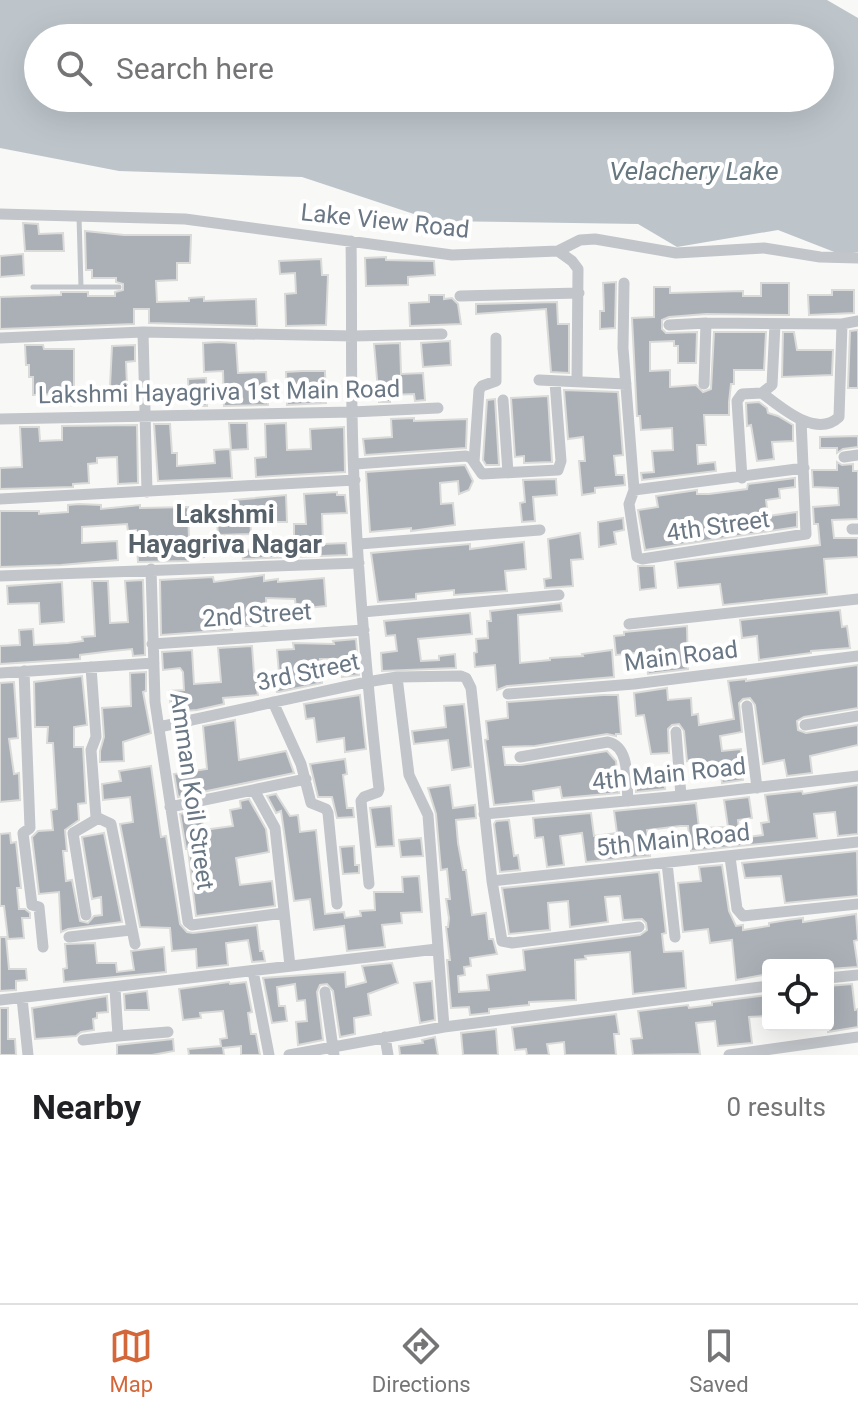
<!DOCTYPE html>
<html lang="en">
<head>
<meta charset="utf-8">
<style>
	:root { --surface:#fff; --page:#f6f6f6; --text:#202124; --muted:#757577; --line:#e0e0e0; --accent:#d4673a }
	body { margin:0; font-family:Roboto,sans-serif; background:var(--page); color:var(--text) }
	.controls { position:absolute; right:24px; bottom:24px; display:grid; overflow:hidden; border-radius:8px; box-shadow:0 8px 32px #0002 }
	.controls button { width:72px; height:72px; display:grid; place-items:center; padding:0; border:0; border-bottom:2px solid var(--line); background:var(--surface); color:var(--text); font:40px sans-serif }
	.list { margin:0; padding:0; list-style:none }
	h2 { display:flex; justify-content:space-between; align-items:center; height:104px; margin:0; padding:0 32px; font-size:34px }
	h2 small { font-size:26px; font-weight:400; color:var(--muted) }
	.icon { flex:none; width:44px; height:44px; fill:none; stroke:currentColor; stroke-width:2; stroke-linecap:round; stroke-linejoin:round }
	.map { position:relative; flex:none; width:858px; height:1055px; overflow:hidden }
	.search { position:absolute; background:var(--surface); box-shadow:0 8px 32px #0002; left:24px; right:24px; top:24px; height:88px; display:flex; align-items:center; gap:20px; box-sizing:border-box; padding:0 28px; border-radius:44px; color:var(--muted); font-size:30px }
	.sheet { height:248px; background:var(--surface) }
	nav { display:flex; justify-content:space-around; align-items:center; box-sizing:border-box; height:112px; border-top:2px solid var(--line); background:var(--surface); font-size:22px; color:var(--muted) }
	nav a { display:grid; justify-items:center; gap:4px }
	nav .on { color:var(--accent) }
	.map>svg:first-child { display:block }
</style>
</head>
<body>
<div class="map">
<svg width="858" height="1055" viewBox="0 0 858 1055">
	<rect width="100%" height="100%" fill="#f8f8f6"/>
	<path fill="#bdc5cb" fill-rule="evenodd" d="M0 0H827L858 18V252L842 255 778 230 677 247 638 224 435 221 302 177 119 171 0 148ZM38 38H820V98H38Z"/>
	<path fill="#aab0b6" stroke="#dadad8" stroke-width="2" d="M23 223 38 224 39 234 63 233 64 251H25Z
		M85 231 124 235H191L190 263H177V280L156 281 157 302 189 301V298L204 297V301L256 299 257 326 149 323V309H134V324L0 329V297L61 295V292H88V296H115V292L123 290V284L116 282V278H92V270H86Z
		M23 254 24 275 0 277V256Z
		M386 257V260L434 261 435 275 408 277V285L366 286 365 258Z
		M321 259 322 275H328L326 325 286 326 285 294 296 293 295 273 280 274 279 261Z
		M616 282 615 328 600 329V311H604L603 283Z
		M761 283H789V315L706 314 669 317 662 320V329L666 333 697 332 696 363H678V346H674V341L650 342V371L670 370V387L696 385 703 392 711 389 714 332H766L764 370H734V384H731L729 402V415H704L706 445H697L698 464 715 462 716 471 642 480 641 473 654 472 652 451 673 450 672 428 641 430 640 416H637L632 318 654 317V287H670V293L743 291V296H761Z
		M832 290H854V313L809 315 808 295H832Z
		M429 295H444V299L452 298 458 304 461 324 410 326 409 303 429 302Z
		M557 302 558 324H569V373L551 372 546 309 476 314V304Z
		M858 330V388H848L850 331Z
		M783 332H794L797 350H833L832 375 782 377Z
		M450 341 451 365 423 367 421 343Z
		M219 342 236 343 238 373 266 372 268 405 224 406 223 371 204 372 203 343Z
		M400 343 401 374 423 373 425 400 415 401 414 394 390 395V402H379L374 344Z
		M25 345H43L44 349H74V405L55 406V394L33 395V377H29V365H26Z
		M135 345V361L126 362 127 386H110L112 346Z
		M302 371H325L326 403 287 405 286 372Z
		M206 378 207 406H189L188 379Z
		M564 390 618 392 623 455 614 456 616 475H624L625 485 595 488V493L582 495 579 461H585L583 437 568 439Z
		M548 396 552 462 524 463V456L515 457 511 398Z
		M495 399 499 465H486L483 460 487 400Z
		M759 402 767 408 768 413 778 416 793 425V441L772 442 774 459 757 461 751 425 747 426 746 403Z
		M414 418V421L467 419 466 448 365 455 363 439 392 437 391 419Z
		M229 423H247L248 449 231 450Z
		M286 423 287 450 311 449 310 429 344 427 345 472 256 477 255 458 266 457 265 424Z
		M154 424H170L172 453H177V466L215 463 214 450 230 449 232 478 158 481Z
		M137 425 138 483 118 484 117 457 97 458V463L88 464 89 483 73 484V487L0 489V468L22 467 20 427H39L40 441 62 440V426Z
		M858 436V447L843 449 837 453V448H820V437Z
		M837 462 842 465 853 464V471H858V519L832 520 834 538H858V557L824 559 827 594 723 605 720 584 678 588 675 562 820 545 818 524H814L813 507 839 505 838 488 813 487 812 470H837Z
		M465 465 473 481 469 490 459 494 458 481 440 483 441 504 453 503 455 525 411 531V528L370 532 366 472Z
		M795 478V487L779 489 780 498 766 500 768 516 797 512V527L645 550 638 510 658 507 656 496 697 490V494H709L747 489 748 484Z
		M556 479 557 495 533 497 535 521 522 522 520 503 525 502 523 480Z
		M337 492V495H345L347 513 322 514 323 544 346 543 347 555 243 559 242 550 275 548V540L294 539V524H306L304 494Z
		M286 495 287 522H275V515L250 516 251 534 218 535 216 508 234 507V500Z
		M79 504 101 505V509L140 505V508L188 507 189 540 203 539 204 557 188 558V561L138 562 136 530 128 531 127 524 82 527V543L117 541 118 560 61 565 0 567V511H39V514L68 512V505Z
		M623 518 624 530 614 532 616 544 599 547 598 522Z
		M580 533 583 559 571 560 573 586 545 588 544 579 551 578 548 539Z
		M524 542 526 569 505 571 507 591 454 595V590L416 594V599L378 602 371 553 470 544V549Z
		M638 566H654L656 588 640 590Z
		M264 575V581L278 579V582L324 578 326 606 296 609 295 599 266 598 267 626H232V630L161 635 160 580 213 577 214 582Z
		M143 580 145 655 133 656 132 649 112 651 80 655V659L0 664V646L20 645 19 630 33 629 34 645 68 643 83 641 82 637 95 636 92 581H108L110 623 128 622 125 581Z
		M62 582 64 622 40 624 39 603 8 604 7 586Z
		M561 603 562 611 518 615 520 663 550 660V658L583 656 582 654 612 650 614 677 507 686 497 690 495 665 475 667 474 653 477 652 476 639 488 638 487 621H491L490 611Z
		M840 610 842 627 847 626 850 648 811 651V653L759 660 757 636 742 638 740 620Z
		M470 613 472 634 418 639 421 661 439 660V656L455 654 456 668 382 671 381 653 397 651 395 635 386 636 384 621Z
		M687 626 688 669 648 674 645 652 616 655 614 636 624 635V632Z
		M356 639 359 675 342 677 341 659H320L322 683 279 692H277L276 688 257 689 258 695 223 698 224 704 197 710 185 711V707L171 708 169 691 184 690 183 672 180 668 163 670 162 652 192 650 194 684 221 682 218 648 252 646 254 674 279 673 277 650 294 649 293 643 334 644 333 641Z
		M858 665V708L804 717 797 721 798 730 806 733 858 725V745L810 756 812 773 787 776 784 760 763 764 755 705 750 698 743 699 739 703 742 732 720 736 722 751 741 749 743 780 722 783 721 771 695 773 694 760 687 761 684 731 679 724 672 725 668 729 669 753 651 754 644 715 636 716 634 693 667 688 668 700 691 698 692 715 698 714 699 725 734 719 728 681 746 679V681Z
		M146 672V691L143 692 151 733 123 742 124 761 100 762V751L104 737 102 708 131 706 130 673Z
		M82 676 87 725 74 727V747H83L86 803 78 804 79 820 65 830 67 851H63L66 881 72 880 80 921 88 923 94 916 102 915 101 897 92 899 82 837 104 833 122 922 68 929 61 932 59 892 39 894 32 837 38 831 53 830 51 810 57 809 53 743H47L48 727H35L34 682Z
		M14 682 18 738 9 739 14 774 19 773 20 800 0 802V683Z
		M360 695 366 749 345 752 344 738 317 742 314 718 306 719 304 704Z
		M603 695H618L621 734H616V736L607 734 535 746 503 747 505 765H521L607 751 616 761 619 793 562 798 560 787 533 791 534 801 494 805 485 740 488 739 486 721 508 718 507 702Z
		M464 704 471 767 452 770 448 740 414 744 412 731 446 727 444 706Z
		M235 720 239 760 286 751 294 773 178 797 174 774 207 769 203 726Z
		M345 759 347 774 343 775 347 808H353L354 817 337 818 332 797H318L310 764Z
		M151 766 161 837 166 836 180 924 187 932 193 933 257 925 260 951H263L265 961 252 962 248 940 226 943 228 965 197 968 196 949 172 951 170 928 140 927 120 824 133 822 130 797 103 800 102 784 121 781 119 771Z
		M664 777 665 789 636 792V778Z
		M450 785 453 808 475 805 476 818 456 820 458 843 463 870H466L472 915 486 913 489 939H493L497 954 470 958 471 966 464 967 465 975 458 976 459 992 489 990 487 975 525 970 523 950 640 935 647 930 646 923 642 919 623 920 620 896 605 897 608 922 570 927 568 901 548 903 550 930 509 934 502 888 659 872 666 933 662 934 664 952 683 951 686 988 633 994 630 952 585 956 586 959 575 960 576 1000 529 1002V1005L489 1009V1013L470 1015 469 1007 451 1008 447 960H450L446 927H448L449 918 446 899H450L447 869 441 870 436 814 428 788Z
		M858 785V834L838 836 835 812 814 814 817 838 691 851 688 826H680L647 830 650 856 586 862 582 833 560 836 564 865 547 867 543 837 535 838 533 818 591 813 594 836 617 833 614 811 696 803 699 828 728 827 724 800 749 797 752 818 738 820 740 838 763 835 761 823 769 822 765 795 802 791 803 794Z
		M276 794 290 816 298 815 300 832 316 830 325 914 344 912 345 918 361 916 360 911 375 910 374 892H403L402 877 419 876 422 912 401 913 402 923 382 925 385 947 347 951 344 926 314 930 310 899 294 901 281 811 276 813 267 796Z
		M249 799 266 829 269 852 236 858 240 885 272 881 275 906 196 916 188 849H186L180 814 201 809 203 830 233 826 230 810 241 808 240 801Z
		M391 806 394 846 376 847 370 808Z
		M509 820 514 856 518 855 520 870 500 872 494 824 496 821Z
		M10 833 11 843 16 842 21 888H17L19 909H25L30 913V918H22L24 938 8 939 4 906H0V834Z
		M421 838 423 856 401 857 399 840Z
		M354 846 355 865H359V873L343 874 340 847Z
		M857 851 858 896 785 903 781 876 745 878 742 863Z
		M722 865 729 911 736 926 743 925V930L769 926V923L787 920 803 918V922L856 914 858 940 854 941 858 967 828 969V965H768V974L736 980 732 940 710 943 708 929 683 932 678 883 701 881 699 867Z
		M0 937H6L9 969H26L27 980 16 981V990L0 991Z
		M95 943 97 963H116L117 972 134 970 131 951 164 947 166 972 64 982 63 969 67 968 65 944Z
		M392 963 398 983 368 994 371 1015 354 1018 355 1034 340 1037 333 991 327 984 320 985 317 992 323 1040 298 1045 296 1022 307 1021 305 1000 297 1001 295 984 277 987 279 1006H285L287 1021 272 1023 263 978 345 972 346 987 366 982 362 966Z
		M432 981 435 1020 420 1023 414 983Z
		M229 982 230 984 246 982 252 1012 248 1013 251 1034H256L260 1055H241V1046L223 1048 224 1055H189L188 1049 221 1046 220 1039 227 1038 223 1011 200 1013 201 1018 183 1020 179 989Z
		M852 984 855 1010 858 1009V1027L828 1032V986Z
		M147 991 149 1010H125L124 994Z
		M768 995V1016L749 1017 752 1043 718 1046 715 1021 696 1023 700 1054 633 1055 631 1039 642 1038 638 1011 688 1005 689 1008 712 1005V1002Z
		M107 996 108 1012 97 1013V1018L93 1019 94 1030 81 1032 76 1036 35 1039 32 1008Z
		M0 1008H8V1039H15L16 1055H0Z
		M616 1014 619 1034H614L616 1055H565L564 1042 547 1044 549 1055H527L526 1049 515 1050 512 1027Z
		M496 1029 498 1055H463L461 1033Z
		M435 1037 438 1055H400L399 1046 423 1043 422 1040Z
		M173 1039 174 1051 152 1055H117V1045Z"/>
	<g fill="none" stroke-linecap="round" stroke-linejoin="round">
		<path stroke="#c2c5c9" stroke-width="5" d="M79 216 81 287
			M33 287H119"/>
		<path stroke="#c2c5c9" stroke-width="11" d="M0 214 185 219 452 255 558 251 580 240 595 239 676 253 764 248 820 257 858 258
			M351 241C352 298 351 355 352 412 354 538 365 664 379 789L378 792 364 797 361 801 369 884
			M558 251 572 261 578 269 577 380
			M624 283 623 348 634 490 629 504 637 557 642 559 806 534 801 420
			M460 296 579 293
			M669 325 706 323 842 324 858 321
			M0 338 143 332
			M539 380 626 384
			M704 384 706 323
			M762 393C781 407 816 439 839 417L842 324
			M762 393 772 385 775 324
			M503 400 508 473
			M0 419 352 412 438 408
			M844 457 858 455
			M474 462 479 390 482 386 496 381V338
			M355 464 466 456 471 458 482 474 558 470 561 461 555 382
			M742 478 737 401 742 394 762 393
			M634 490 804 468
			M147 492 143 332 353 336 442 334
			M0 499 355 480
			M852 529H858
			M359 544 540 530
			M151 569 155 702 188 922 192 925 284 913
			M0 576 359 563
			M362 612 559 595
			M629 624 858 599
			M152 644 364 630
			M91 667 96 737 91 750 96 817 111 824 135 944
			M24 671 30 828 23 833 32 905 39 907 43 947
			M0 673 154 663
			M397 677 409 775 428 815 444 1027
			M508 694 634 684 858 656
			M273 702 301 764 311 803 326 809 328 813 337 904
			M747 706 757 788
			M805 725 858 716
			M159 727 367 682 397 677 461 676 466 678 471 688 492 881 502 941 512 943 639 927
			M676 732 681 796
			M520 757 608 742C631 747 626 782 628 801
			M254 790 275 828 290 966
			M170 807 306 779
			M484 814 681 796 858 776
			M730 857 737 909 743 916 858 904
			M667 863 675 937
			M492 881 858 842
			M86 915 73 833 97 819
			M69 937 131 930
			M253 971 269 1055
			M828 978 858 975
			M325 992 334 1055
			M22 998 28 1055
			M0 1000 437 949
			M118 1036 168 1032
			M385 1037 388 1055
			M83 1040 118 1036 115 989
			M289 1055 444 1027 768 986
			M729 1055 858 1037"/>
	</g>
	<g text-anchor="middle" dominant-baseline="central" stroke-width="8" stroke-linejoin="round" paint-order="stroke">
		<g font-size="24" fill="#6a7784" stroke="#fff">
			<text transform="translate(385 221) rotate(6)">Lake View Road</text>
			<text transform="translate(219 392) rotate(-1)">Lakshmi Hayagriva 1st Main Road</text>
			<text transform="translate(718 526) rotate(-8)">4th Street</text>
			<text transform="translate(257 615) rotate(-4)">2nd Street</text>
			<text transform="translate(681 656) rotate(-7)">Main Road</text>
			<text transform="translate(308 672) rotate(-12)">3rd Street</text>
			<text transform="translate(669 774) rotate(-6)">4th Main Road</text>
			<text transform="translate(192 791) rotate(82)">Amman Koil Street</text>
			<text transform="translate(673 840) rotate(-6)">5th Main Road</text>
		</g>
		<g font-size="26" font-style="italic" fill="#66777f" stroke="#fff">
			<text x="694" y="171">Velachery Lake</text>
		</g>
		<g font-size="26" font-weight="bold" fill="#57616a" stroke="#fff">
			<text x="225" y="514">Lakshmi<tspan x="225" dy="30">Hayagriva Nagar</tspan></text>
		</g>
	</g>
</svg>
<div class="controls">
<button><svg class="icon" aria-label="locate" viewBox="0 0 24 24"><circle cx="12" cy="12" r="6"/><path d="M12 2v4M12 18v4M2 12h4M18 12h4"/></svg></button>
</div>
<div class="search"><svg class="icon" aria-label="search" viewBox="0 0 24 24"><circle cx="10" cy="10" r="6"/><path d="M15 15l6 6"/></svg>Search here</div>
</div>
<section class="sheet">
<h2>Nearby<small>0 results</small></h2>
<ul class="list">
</ul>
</section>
<nav>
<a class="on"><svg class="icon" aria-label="map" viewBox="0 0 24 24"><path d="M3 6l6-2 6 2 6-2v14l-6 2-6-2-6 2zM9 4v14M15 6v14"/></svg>Map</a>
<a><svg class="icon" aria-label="directions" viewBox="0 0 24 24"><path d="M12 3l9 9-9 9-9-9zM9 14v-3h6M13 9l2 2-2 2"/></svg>Directions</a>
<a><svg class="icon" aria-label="saved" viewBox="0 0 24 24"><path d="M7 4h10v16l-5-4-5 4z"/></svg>Saved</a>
</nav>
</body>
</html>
